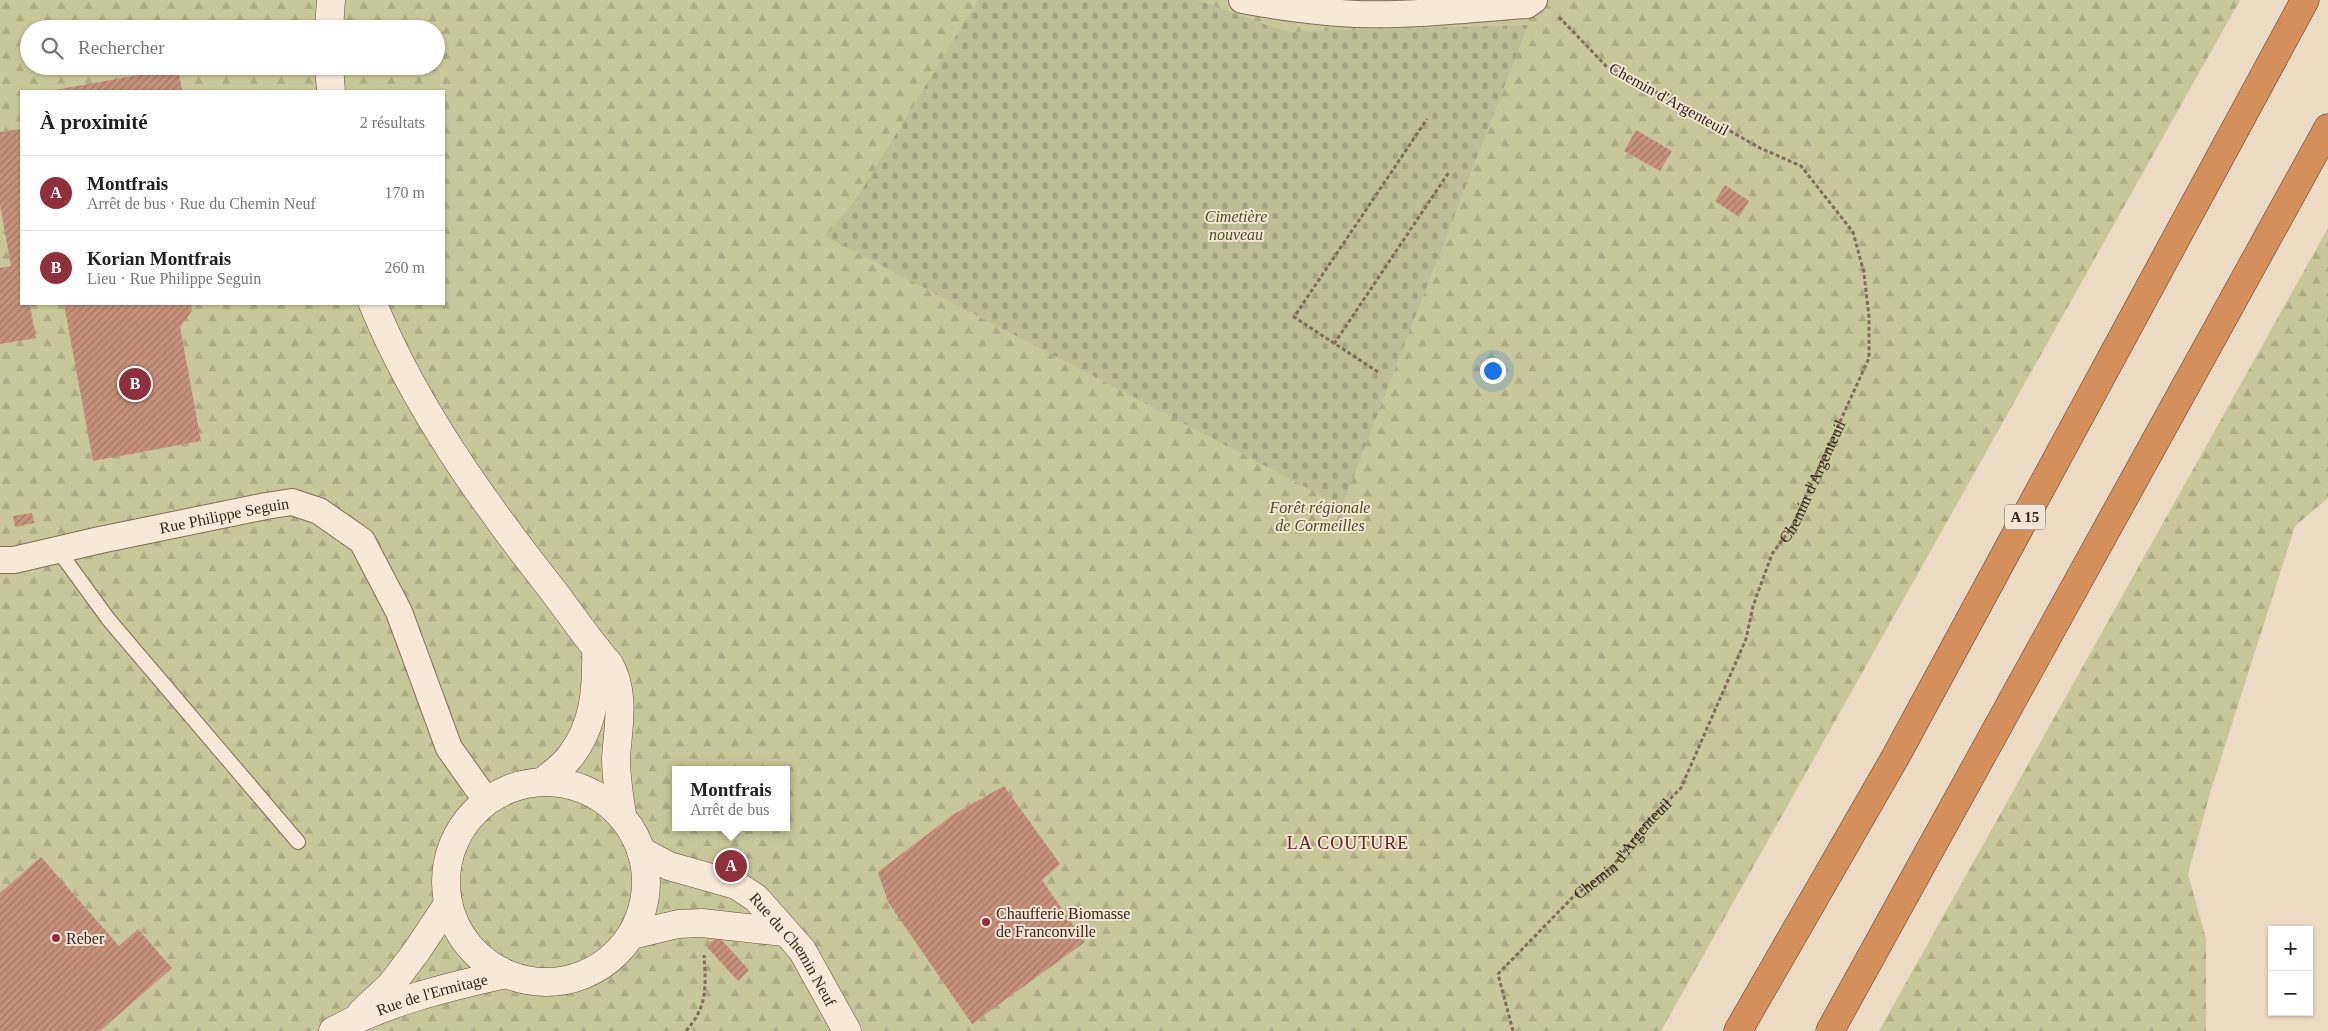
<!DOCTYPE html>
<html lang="fr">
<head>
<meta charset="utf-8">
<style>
	:root { --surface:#fff; --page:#f6f6f6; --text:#222; --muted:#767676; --line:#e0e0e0; --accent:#8f303d }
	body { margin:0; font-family:"Times New Roman",serif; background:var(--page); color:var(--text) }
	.controls { position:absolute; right:15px; bottom:15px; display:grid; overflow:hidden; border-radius:0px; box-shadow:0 1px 4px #0004 }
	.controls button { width:45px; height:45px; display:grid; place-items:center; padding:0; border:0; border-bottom:1px solid var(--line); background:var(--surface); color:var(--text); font:25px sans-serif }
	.you { position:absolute; left:1492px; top:370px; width:18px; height:18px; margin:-12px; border:4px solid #fff; border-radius:50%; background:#1a73e8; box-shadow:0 0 0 8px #1a73e833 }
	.badge { display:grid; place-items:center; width:32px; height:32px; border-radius:50%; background:var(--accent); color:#fff; font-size:16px; font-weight:700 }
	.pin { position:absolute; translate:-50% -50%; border:2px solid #fff; box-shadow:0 1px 5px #0006 }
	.popup { position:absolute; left:672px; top:766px; width:118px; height:65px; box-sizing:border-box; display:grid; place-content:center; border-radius:0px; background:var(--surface); filter:drop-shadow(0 1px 4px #0005); font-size:16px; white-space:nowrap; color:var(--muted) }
	.popup b { font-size:19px; color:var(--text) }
	.popup::after { content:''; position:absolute; left:50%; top:100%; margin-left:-10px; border:10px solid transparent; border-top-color:var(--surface) }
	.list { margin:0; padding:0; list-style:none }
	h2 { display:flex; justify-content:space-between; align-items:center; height:65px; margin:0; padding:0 20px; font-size:21px }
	h2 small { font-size:16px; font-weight:400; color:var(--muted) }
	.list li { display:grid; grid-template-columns:32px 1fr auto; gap:15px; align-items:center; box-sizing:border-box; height:75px; padding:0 20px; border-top:1px solid var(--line) }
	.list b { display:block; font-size:19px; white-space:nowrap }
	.list p { margin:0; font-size:16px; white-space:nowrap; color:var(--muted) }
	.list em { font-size:16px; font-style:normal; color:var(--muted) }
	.icon { flex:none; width:28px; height:28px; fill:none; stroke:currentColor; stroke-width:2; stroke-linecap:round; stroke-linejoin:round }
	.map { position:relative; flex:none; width:2328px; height:1031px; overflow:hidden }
	.search { position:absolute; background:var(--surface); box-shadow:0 1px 4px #0004; left:20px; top:20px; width:425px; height:55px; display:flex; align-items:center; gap:12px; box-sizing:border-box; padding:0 18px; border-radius:28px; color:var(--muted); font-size:19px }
	.panel { position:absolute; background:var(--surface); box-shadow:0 1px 4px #0004; left:20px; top:90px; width:425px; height:215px; border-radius:0px }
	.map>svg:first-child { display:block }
</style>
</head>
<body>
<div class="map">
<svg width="2328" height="1031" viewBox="0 0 2328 1031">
	<defs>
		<pattern id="forest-firs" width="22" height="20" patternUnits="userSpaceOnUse" patternTransform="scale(1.25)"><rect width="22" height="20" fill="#c8c799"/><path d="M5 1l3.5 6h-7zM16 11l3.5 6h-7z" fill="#acab83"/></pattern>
		<pattern id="cemetery-stones" width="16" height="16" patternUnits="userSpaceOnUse" patternTransform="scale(1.25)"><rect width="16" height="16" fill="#bdbd97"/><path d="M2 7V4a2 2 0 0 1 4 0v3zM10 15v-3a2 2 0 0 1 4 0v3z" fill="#a3a282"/></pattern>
		<pattern id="building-hatch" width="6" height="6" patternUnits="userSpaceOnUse" patternTransform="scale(1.25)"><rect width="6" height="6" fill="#c6927c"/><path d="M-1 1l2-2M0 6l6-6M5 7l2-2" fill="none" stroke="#a27765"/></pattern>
	</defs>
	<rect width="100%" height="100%" fill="#ebdac4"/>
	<path fill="url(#forest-firs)" fill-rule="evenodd" d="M0 0H2240L1661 1031H0ZM29 29H436V66H29ZM21 91H444V304H21ZM676 770H786V827H676Z
		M2328 228V498L2295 526 2210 793 2188 874 2206 939V1031H1879Z"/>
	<path fill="url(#cemetery-stones)" d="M978 0H1197L1272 27 1292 32 1528 25 1342 506 825 236 857 198Z"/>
	<path fill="url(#building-hatch)" d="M178 68 182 91H55V90Z
		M21 129V304H39L30 306 36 338 0 344V268L11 266 0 205V132Z
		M1636 130 1672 151 1660 171 1624 151Z
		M1725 185 1749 201 1739 217 1715 201Z
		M64 304H193L191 312 180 327 201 441 93 461Z
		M32 513 34 523 15 527 13 516Z
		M1004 786 1060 864 1042 880 1085 942 972 1024 888 902 878 872 954 814Z
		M41 857 119 946 138 929 172 968 100 1031H0V893Z
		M718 936 749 970 738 981 706 946Z"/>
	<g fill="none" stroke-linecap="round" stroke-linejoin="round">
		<g stroke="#846c5c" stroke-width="16">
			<path id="lane" d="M58 550 109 620 298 842"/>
		</g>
		<g stroke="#846c5c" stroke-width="28">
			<g id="street">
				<path d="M1242 0C1280 7 1317 12 1356 14 1412 16 1470 9 1527 5L1534 0"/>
				<path id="s2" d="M0 560H14L100 540 266 506 292 502 319 511 362 541 399 612 449 748 486 800"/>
			</g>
		</g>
		<g stroke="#664d3f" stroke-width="29">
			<g id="secondary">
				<path d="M329 29 331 0"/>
				<path d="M329 66 331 91"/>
				<path d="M373 304C416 409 484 503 554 592 572 616 589 641 609 664 626 694 618 726 616 758 616 777 619 796 622 815"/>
				<path d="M543 781C552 774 562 767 569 758 595 726 597 688 596 648"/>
				<circle cx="546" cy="882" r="100"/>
				<path id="s3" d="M641 851 669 866 736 885 756 898 802 950 847 1031"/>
				<path d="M632 935 678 924 702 923 784 932"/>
				<path d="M362 1012 391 985 416 952 448 904"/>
				<path id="s4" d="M333 1031C386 1002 447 987 506 974"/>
			</g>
		</g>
		<g stroke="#523b30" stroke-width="29">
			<path id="highway" d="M1738 1031 1896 756 2305 0
				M1830 1031 2328 128"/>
		</g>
		<g stroke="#846c5c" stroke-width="3" stroke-dasharray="4 2.5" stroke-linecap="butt">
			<path d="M1334 344 1449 172"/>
			<path d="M1378 372 1294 317 1427 119"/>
			<path d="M686 1031C708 1006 706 986 704 955"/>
			<path id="s1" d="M1513 1031 1498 974 1573 897 1613 866 1645 824 1681 788 1746 639 1753 606 1772 554 1792 527 1869 358V317L1864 273 1853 232 1801 166 1760 148 1679 102 1638 85 1606 66 1559 17"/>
		</g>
		<use href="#lane" stroke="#f6e9d7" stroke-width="14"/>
		<use href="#street" stroke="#f6e9d7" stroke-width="26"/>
		<use href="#secondary" stroke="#f6e9d7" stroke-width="28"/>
		<use href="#highway" stroke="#d48f5a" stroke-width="28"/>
	</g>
	<g fill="#8f303d" stroke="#f3e5d3" stroke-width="2">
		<circle cx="986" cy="922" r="5"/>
		<circle cx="56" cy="938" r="5"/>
	</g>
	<g text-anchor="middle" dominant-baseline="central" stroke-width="4" stroke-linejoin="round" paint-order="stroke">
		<rect fill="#f3e5d3" stroke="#6e6055" stroke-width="1" x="2005" y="504.5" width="40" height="25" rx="4"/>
		<g font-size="15" font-weight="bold" fill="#35271f">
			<text x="2025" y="517">A 15</text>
		</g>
		<g font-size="16" fill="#35271f" stroke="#f3e5d3">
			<text transform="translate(1669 99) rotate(29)">Chemin d'Argenteuil</text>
			<text stroke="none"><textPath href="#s1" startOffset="656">Chemin d'Argenteuil</textPath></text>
			<text stroke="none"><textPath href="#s2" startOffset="229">Rue Philippe Seguin</textPath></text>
			<text stroke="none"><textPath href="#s1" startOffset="236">Chemin d'Argenteuil</textPath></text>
			<text stroke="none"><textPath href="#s3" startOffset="189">Rue du Chemin Neuf</textPath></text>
			<text stroke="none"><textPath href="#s4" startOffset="106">Rue de l'Ermitage</textPath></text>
		</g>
		<g font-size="16" font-style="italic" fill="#4b5027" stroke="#f3e5d3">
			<text x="1236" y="216">Cimetière<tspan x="1236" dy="18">nouveau</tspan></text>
			<text x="1320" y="507">Forêt régionale<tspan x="1320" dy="18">de Cormeilles</tspan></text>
		</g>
		<g font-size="16" fill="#35271f" stroke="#f3e5d3" text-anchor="start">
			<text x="996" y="913">Chaufferie Biomasse<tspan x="996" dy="18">de Franconville</tspan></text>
			<text x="66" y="938">Reber</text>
		</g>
		<g font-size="18" letter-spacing="1" fill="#5f2621" stroke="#f3e5d3">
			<text x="1348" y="843">LA COUTURE</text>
		</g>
	</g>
</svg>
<div class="controls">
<button>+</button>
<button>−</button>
</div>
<div class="you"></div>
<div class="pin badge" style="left:731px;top:866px">A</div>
<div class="popup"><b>Montfrais</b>Arrêt de bus</div>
<div class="pin badge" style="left:135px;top:384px">B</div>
<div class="search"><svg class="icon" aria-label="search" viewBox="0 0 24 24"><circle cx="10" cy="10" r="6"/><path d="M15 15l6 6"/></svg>Rechercher</div>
<section class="panel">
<h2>À proximité<small>2 résultats</small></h2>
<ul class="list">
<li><span class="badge">A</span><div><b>Montfrais</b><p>Arrêt de bus · Rue du Chemin Neuf</p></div><em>170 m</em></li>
<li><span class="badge">B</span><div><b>Korian Montfrais</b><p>Lieu · Rue Philippe Seguin</p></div><em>260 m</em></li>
</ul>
</section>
</div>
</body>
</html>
